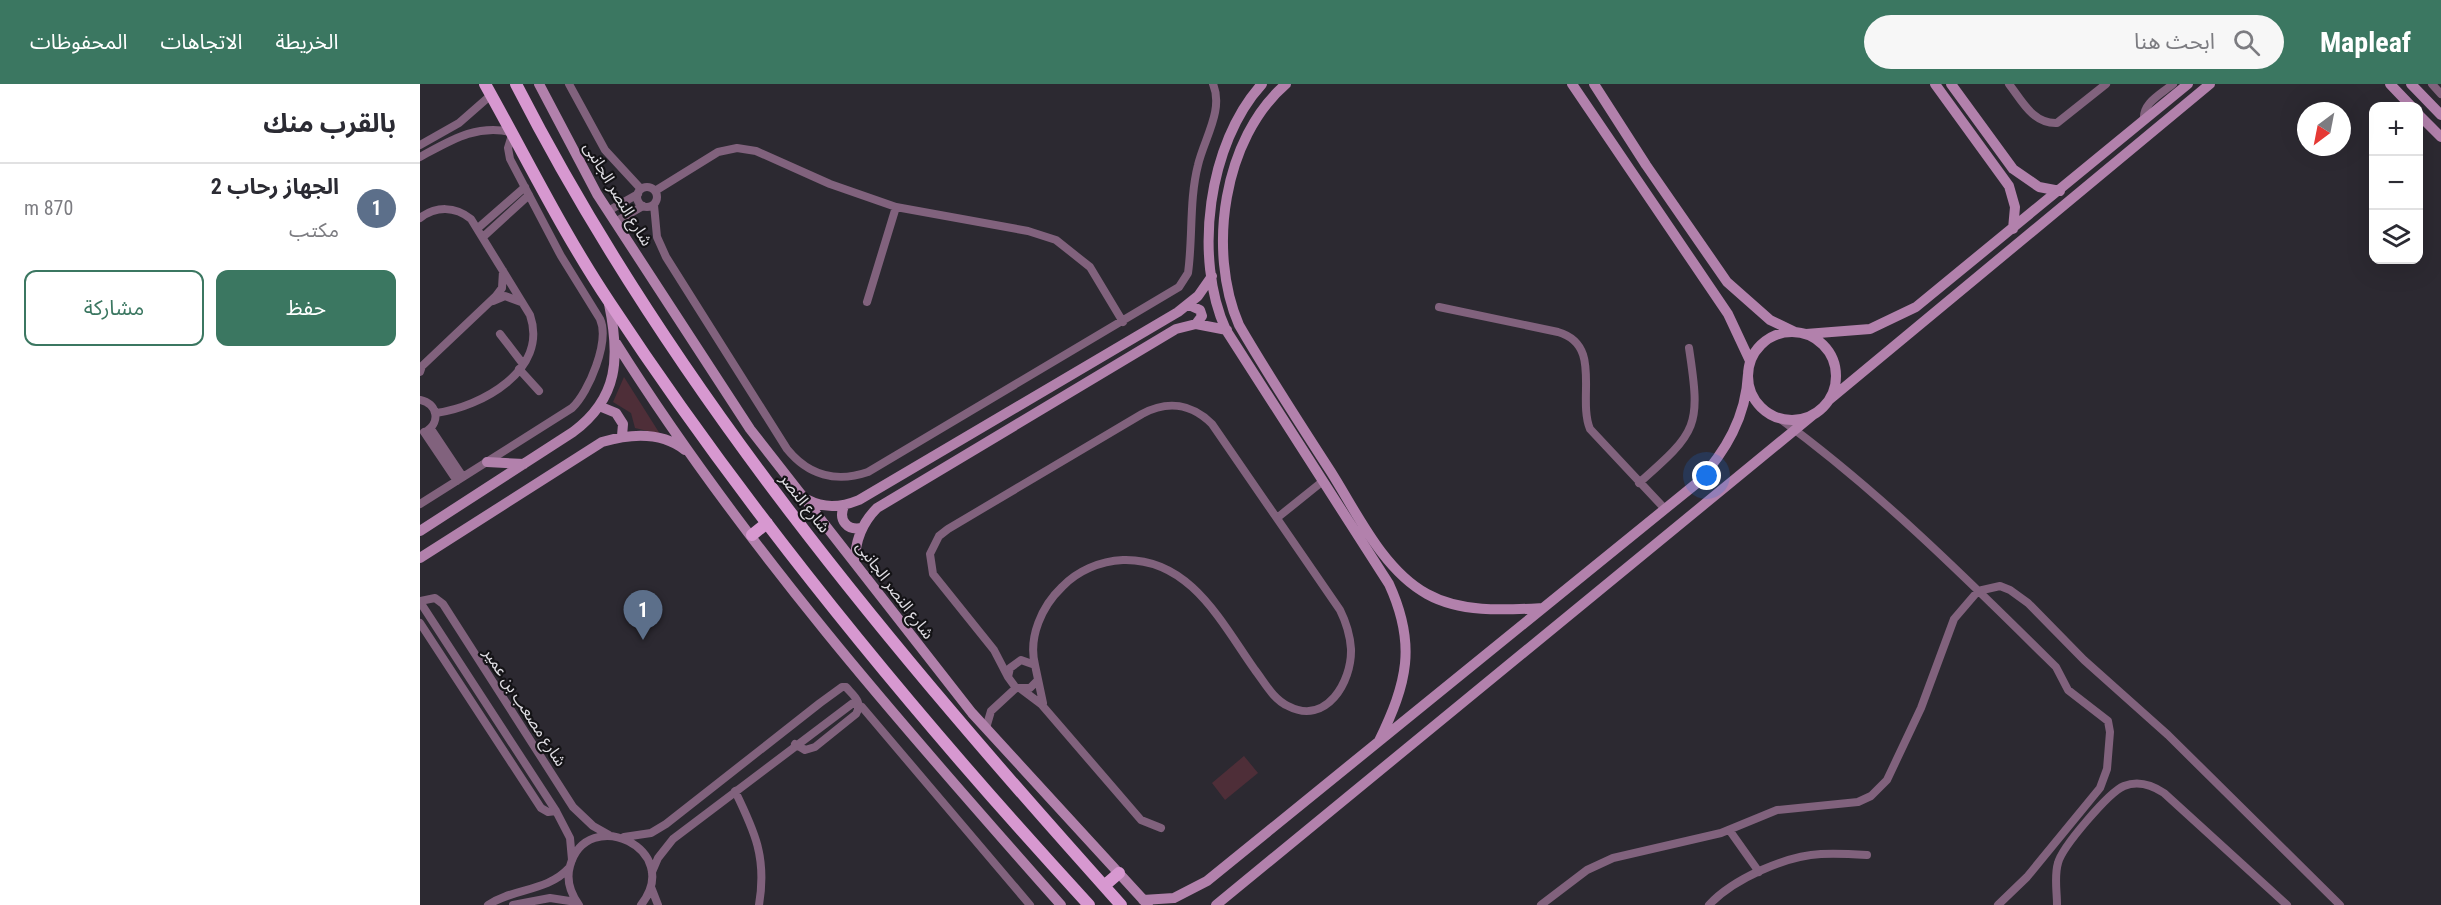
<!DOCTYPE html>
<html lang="ar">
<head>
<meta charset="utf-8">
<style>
	:root { --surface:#fff; --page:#f7f7f7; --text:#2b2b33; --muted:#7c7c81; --line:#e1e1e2; --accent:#3b7761 }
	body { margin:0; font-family:"Roboto Condensed","Noto Sans Arabic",sans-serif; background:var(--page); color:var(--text); direction:rtl }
	.controls { position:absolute; right:18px; top:18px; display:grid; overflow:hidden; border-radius:12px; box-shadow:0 6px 24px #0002 }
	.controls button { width:54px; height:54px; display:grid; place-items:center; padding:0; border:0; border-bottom:2px solid var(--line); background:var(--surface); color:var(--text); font:30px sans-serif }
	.compass { position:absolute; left:1877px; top:18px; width:54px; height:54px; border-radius:50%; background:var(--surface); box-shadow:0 6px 24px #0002; rotate:212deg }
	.you { position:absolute; left:1287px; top:392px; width:21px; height:21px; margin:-15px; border:4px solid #fff; border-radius:50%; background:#1a73e8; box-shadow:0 0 0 9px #1a73e833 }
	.badge { display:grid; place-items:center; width:39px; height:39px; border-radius:50%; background:var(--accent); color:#fff; font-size:20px; font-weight:700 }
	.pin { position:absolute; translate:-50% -50px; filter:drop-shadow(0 2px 3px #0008) }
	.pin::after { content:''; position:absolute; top:32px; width:21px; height:18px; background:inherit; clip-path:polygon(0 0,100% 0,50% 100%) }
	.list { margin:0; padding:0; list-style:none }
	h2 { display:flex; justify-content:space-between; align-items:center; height:78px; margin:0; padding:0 24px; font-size:26px }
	h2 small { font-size:20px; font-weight:400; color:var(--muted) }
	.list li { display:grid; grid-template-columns:39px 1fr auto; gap:18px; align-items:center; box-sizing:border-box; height:90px; padding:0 24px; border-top:2px solid var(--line) }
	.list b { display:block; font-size:22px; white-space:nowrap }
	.list p { margin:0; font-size:20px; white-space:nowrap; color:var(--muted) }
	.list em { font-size:20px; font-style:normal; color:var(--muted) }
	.actions { display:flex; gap:12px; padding:18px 24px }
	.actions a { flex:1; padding:14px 0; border:2px solid var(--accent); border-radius:12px; text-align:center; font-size:21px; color:var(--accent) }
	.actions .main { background:var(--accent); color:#fff }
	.icon { flex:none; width:33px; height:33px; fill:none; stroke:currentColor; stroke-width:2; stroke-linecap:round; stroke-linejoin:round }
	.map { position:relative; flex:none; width:2021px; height:821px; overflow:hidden; direction:ltr }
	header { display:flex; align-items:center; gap:36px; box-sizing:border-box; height:84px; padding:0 30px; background:var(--accent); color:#fff }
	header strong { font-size:28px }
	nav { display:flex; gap:33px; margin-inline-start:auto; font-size:21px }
	.search { width:420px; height:54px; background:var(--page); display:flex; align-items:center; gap:15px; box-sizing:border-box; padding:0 21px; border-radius:33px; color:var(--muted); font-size:22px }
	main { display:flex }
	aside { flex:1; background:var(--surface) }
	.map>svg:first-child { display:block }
</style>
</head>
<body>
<header>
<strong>Mapleaf</strong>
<div class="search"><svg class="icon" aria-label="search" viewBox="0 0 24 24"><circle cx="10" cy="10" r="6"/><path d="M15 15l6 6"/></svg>ابحث هنا</div>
<nav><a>الخريطة</a><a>الاتجاهات</a><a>المحفوظات</a></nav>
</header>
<main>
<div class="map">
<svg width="2021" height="821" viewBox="0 0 2021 821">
	<rect width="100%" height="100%" fill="#2c2931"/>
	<path fill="#4e2e38" d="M204 293 240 350 215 344 211 329 193 318Z
		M824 672 838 689 805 716 792 699Z"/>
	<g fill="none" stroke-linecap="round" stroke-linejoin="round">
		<path stroke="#81627d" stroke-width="8" d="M149 0 185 66 221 105
			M1589 0C1602 17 1613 40 1637 39L1686 0
			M2012 0 2021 10
			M1724 36C1722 19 1741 10 1753 0
			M0 61 39 39 71 11
			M0 73C30 57 55 40 91 48
			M217 113a10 10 0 1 1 20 0a10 10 0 1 1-20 0Z
			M235 107 298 68 317 64 336 67 410 100 476 123 608 147 636 156 670 183 703 238
			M234 121 237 153 246 173 367 365C388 391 416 399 448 388L759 203 768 189C773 154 769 116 778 81 784 55 804 26 793 0
			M188 127 218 110
			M0 134C16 122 35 122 51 135L110 231C129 286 61 323 16 329
			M195 138 223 122
			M58 144 105 103
			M63 153 109 111
			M73 217 85 212 101 218
			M447 218 476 123
			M1019 223 1138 248C1183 261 1157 313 1170 345L1245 425
			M80 250 103 280
			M99 285 119 307
			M0 288 2 282 76 212 82 204 83 187
			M0 316C17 320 21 337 7 347
			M1359 334C1460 408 1547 495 1636 583L1648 606 1688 637 1690 648 1687 685 1680 704 1607 793 1578 821
			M11 345 43 393
			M4 348 37 397
			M1219 399C1278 347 1281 343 1269 264
			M0 420 152 324C169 308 190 257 180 235L141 172 90 75 88 64 92 51
			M857 434 903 397
			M0 517 15 514 23 520 153 723 173 742 189 751
			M0 518 136 727 150 754 152 776
			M0 539 121 724 128 728 136 727
			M588 593 574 566 513 490 510 470 519 452 528 445 722 330C748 316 772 320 792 340L920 526C926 538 930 550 931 565 932 598 906 642 868 622 853 615 845 599 835 586 801 538 770 474 703 476 680 477 657 487 642 503 622 522 608 553 615 581
			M617 597 610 604H596L588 593 590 584 601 576 615 581 623 619
			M601 605 621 620 721 736 741 744
			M566 644 571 627 596 604
			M315 707C335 748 347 774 339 821
			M1310 747 1339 788
			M204 753 231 749 246 740 400 619 422 603H426C434 612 443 618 436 630L395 663 385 666 375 660
			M232 788 238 774 253 755 433 619 442 623 610 821
			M231 803 238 821
			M68 821C93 804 127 808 149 784
			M93 821 130 814 156 818
			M159 821C151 810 146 796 150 782 167 720 265 765 221 821
			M1121 821 1167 786 1193 774 1301 749 1357 726 1438 718 1451 712 1467 696 1501 624 1534 535 1558 507 1580 502 1590 506 1608 519 1664 576 1748 651 1920 821
			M1289 821C1313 795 1365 772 1401 770 1416 769 1432 770 1447 771
			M1637 821C1637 807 1634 792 1638 779 1642 763 1689 708 1704 702 1719 696 1732 701 1744 709L1867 821"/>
		<path stroke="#b281ac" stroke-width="10" d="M119 0 177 110 330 345 552 629 728 821
			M842 0C788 59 773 174 806 246L969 500C997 561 987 599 959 657
			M866 0C803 54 787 167 819 241 848 291 880 340 911 388 937 429 963 486 1007 510 1041 529 1085 526 1123 524
			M1152 0 1308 230 1330 277
			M1174 0 1226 81 1307 198 1350 236 1375 248
			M1515 0 1589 102 1595 123 1593 145
			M1531 0 1593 85 1619 103 1640 107
			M1970 0 1991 22
			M1991 0 2021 31
			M1998 30 2021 53
			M769 221 780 226 782 232 776 240
			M1328 292a44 44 0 1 1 88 0a44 44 0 1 1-88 0Z
			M1386 250 1450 245 1496 223 1768 0
			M196 259C323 461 483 643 641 821
			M1409 316 1790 0
			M179 322 196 329 203 340 202 352
			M67 378 104 380
			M388 416C405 425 422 423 439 416L758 228 778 212 792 192
			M424 422C418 436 427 447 442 444
			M0 447 153 348C199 314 200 273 189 220
			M0 474 182 358C209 350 241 347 265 366
			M435 478C435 456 442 439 457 424L756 245 776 240 807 246
			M723 816 754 814 787 797 1277 399C1306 367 1326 333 1328 290
			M796 821 1393 331"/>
		<path stroke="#d798d0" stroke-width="12" d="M65 0C106 73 143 149 190 219 331 433 495 632 669 821
			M96 0C252 305 473 567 701 821
			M332 451 347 439
			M684 802 699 789"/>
	</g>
	<g text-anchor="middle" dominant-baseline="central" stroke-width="4.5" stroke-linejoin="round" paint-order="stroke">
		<g font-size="16" fill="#e0dee4" stroke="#141316">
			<text transform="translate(198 110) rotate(59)">شارع النصر الجانبى</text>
			<text transform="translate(385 419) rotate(52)">شارع النصر</text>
			<text transform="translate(475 506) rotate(53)">شارع النصر الجانبى</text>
			<text transform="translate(105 623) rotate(57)">شارع مصعب بن عمير</text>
		</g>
	</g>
</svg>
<div class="controls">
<button>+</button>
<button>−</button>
<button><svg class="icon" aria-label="layers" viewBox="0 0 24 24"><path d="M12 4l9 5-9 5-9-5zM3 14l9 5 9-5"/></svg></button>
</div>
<svg class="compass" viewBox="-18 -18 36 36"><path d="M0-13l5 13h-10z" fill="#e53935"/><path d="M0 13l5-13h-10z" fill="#7c7c81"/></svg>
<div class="you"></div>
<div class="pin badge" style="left:223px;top:556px;background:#5c6f8a">1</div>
</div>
<aside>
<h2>بالقرب منك<small></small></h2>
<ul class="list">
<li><span class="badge" style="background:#5c6f8a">1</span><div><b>الجهاز رحاب 2</b><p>مكتب</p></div><em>870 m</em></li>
</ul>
<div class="actions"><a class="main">حفظ</a><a>مشاركة</a></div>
</aside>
</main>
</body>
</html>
